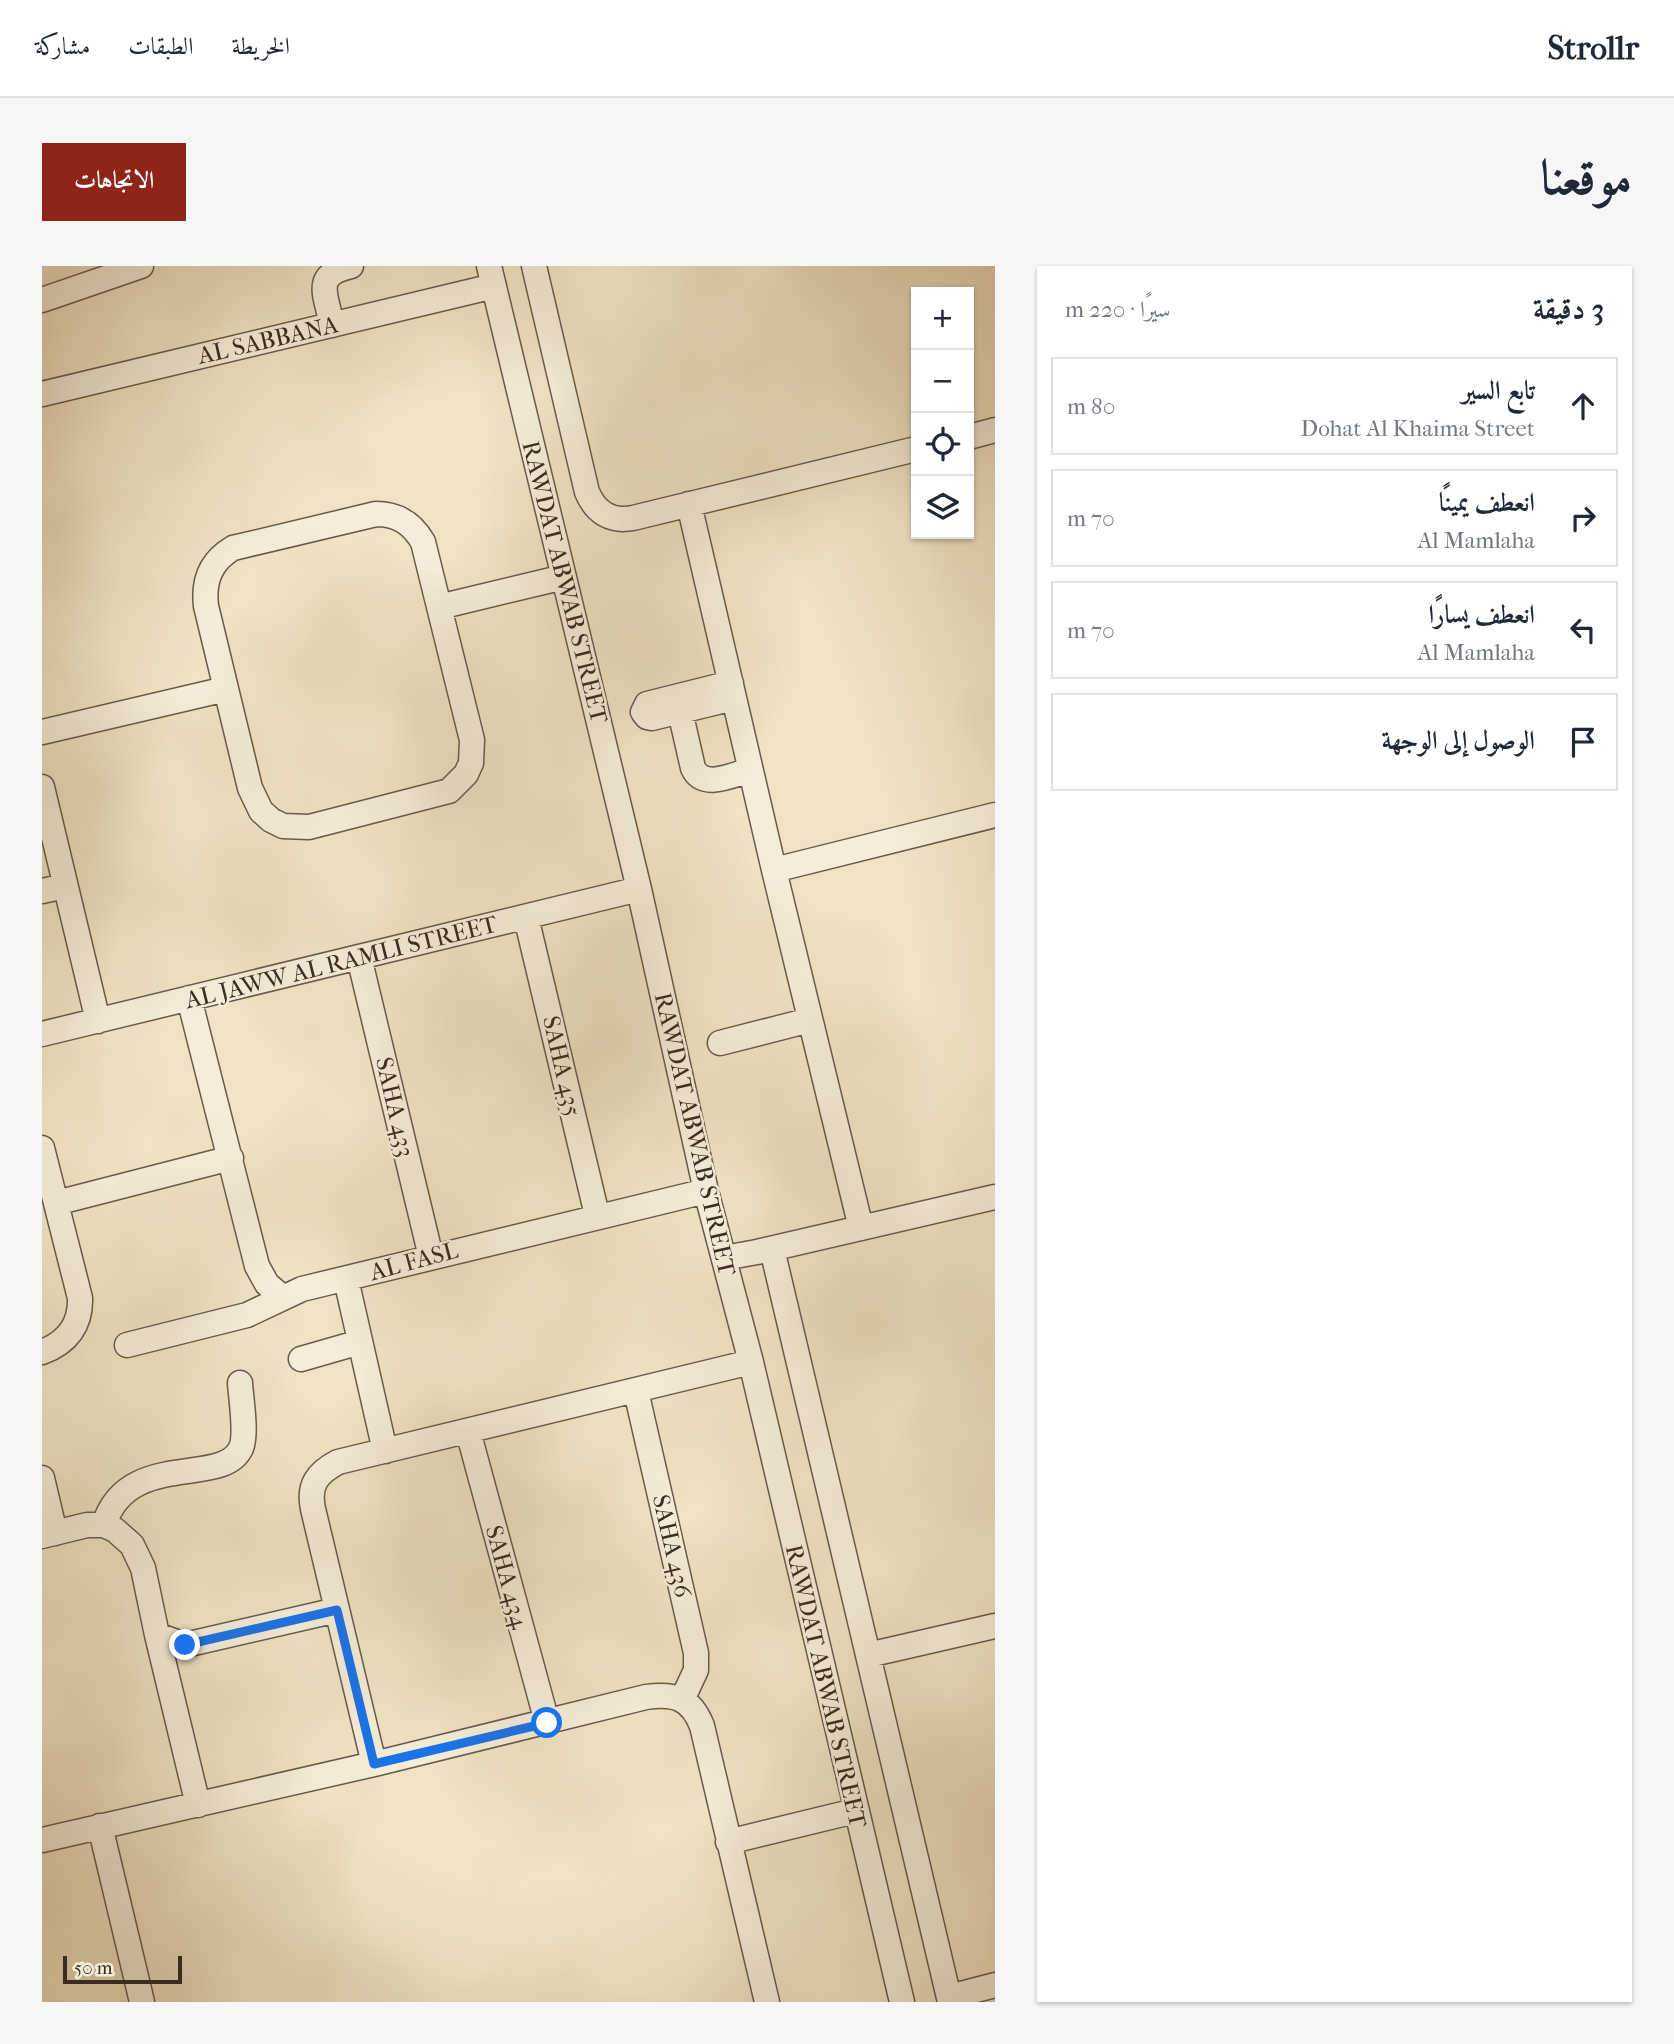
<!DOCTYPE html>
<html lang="ar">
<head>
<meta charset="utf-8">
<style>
	:root { --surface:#fff; --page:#f6f6f7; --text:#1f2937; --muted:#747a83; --line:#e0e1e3; --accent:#8f2418 }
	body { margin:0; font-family:"IM FELL French Canon",Amiri,serif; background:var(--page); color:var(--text); direction:rtl }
	.controls { position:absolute; right:21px; top:21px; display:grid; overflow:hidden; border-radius:0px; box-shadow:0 2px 5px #0004 }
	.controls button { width:63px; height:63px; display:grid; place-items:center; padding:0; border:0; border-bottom:2px solid var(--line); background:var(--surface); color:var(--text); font:35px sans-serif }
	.scale { position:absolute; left:21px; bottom:18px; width:119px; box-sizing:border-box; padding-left:7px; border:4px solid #3b2c23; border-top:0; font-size:19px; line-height:24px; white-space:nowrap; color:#3b2c23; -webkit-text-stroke:5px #f5edd9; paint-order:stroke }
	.stop { position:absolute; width:21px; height:21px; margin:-16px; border:5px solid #1a73e8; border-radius:50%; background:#fff }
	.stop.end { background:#1a73e8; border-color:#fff; box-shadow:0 2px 7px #0008 }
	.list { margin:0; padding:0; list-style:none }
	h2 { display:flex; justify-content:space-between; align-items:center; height:91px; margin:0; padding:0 28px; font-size:30px }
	h2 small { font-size:23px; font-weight:400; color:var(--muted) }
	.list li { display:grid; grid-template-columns:46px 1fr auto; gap:21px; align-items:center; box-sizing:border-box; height:98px; margin:0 14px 14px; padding:0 14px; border:2px solid var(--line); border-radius:0px }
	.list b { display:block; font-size:26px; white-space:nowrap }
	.list p { margin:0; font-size:23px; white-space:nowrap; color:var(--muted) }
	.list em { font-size:23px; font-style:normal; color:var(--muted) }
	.icon { flex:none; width:38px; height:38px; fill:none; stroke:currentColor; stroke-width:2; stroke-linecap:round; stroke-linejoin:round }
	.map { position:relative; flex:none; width:953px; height:1736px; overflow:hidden; direction:ltr; border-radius:0px }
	header { display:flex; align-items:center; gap:42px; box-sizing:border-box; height:98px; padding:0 35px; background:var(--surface); border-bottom:2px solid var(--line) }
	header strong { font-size:33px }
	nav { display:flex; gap:38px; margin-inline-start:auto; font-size:24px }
	.intro { display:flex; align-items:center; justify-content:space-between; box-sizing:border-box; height:168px; padding:0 42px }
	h1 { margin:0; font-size:49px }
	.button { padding:18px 32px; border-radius:0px; background:var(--accent); color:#fff; font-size:24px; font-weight:700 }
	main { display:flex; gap:42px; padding:0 42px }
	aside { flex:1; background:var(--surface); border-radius:0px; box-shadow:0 2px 5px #0004 }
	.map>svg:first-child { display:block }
</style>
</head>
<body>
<header>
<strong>Strollr</strong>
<nav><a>الخريطة</a><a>الطبقات</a><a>مشاركة</a></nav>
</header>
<div class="intro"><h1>موقعنا</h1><a class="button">الاتجاهات</a></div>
<main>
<aside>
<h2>3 دقيقة<small>سيرًا · 220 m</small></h2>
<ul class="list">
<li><svg class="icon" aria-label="ahead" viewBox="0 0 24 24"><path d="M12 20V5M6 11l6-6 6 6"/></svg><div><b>تابع السير</b><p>Dohat Al Khaima Street</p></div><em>80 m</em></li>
<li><svg class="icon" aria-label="right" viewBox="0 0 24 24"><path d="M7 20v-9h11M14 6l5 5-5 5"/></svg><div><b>انعطف يمينًا</b><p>Al Mamlaha</p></div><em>70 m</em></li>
<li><svg class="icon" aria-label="left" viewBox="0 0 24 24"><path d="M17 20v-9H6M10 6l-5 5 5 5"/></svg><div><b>انعطف يسارًا</b><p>Al Mamlaha</p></div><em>70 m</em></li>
<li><svg class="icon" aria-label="arrive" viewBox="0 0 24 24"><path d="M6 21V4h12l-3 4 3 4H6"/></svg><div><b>الوصول إلى الوجهة</b></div></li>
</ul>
</aside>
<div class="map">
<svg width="953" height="1736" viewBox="0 0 953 1736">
	<rect width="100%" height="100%" fill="#efe3c4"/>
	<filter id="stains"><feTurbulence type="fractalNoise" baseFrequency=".00286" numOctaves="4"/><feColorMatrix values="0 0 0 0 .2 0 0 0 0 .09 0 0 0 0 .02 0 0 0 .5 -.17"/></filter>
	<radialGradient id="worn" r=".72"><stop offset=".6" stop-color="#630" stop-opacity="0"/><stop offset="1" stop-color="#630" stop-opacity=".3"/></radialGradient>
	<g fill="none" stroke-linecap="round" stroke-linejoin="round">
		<g stroke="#685a4b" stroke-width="27">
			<path id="minor" d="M447 0 597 623 664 925 709 1096 860 1736
				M492 0 545 226C554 247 569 256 591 252L874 183
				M0 34 99 0
				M290 59C284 28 270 9 309 0
				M0 128 452 20
				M927 171 953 164
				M647 238 732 604 819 962
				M334 248C356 248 370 257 381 276L430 474 429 497 424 508 407 525 267 561 241 560 229 554 219 545 208 522 164 340C161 314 169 295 191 282Z
				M397 341 522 311
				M689 417 605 438 601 446 605 451 610 452 692 432
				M638 445 651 502C661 524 690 509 708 504
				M0 466 184 423
				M0 521 56 755
				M732 604 953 549
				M0 625 23 620
				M484 651 555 949
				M317 691 389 991
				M147 732 215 1000 225 1018 240 1031
				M0 768 597 623
				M678 777 768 754
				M0 882 38 1032C39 1059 25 1077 0 1086
				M14 937 189 892
				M730 983 908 1736
				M682 992 715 986 953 931
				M304 1013 343 1185
				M85 1079 205 1049 260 1023 664 925
				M259 1093 318 1076
				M594 1125 654 1387V1404L640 1434
				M426 1165 505 1456
				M0 1212 13 1267
				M62 1259C85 1183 181 1222 199 1182 205 1168 199 1133 198 1117
				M0 1270 45 1259H62L73 1264 90 1279 101 1302 115 1369 156 1539
				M115 1369 143 1379 295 1344
				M826 1389 953 1360
				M332 1498 271 1243C266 1219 275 1207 296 1196L709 1096
				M58 1560 100 1736
				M0 1574 332 1498 604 1431C633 1427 649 1432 660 1460L725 1736
				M686 1576 813 1545
				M907 1731 953 1719"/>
		</g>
		<use href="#minor" stroke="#f5edd9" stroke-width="24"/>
	</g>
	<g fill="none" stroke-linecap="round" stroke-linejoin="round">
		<path stroke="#1a73e8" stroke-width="9" d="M143 1379 295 1344 332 1498 505 1457"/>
	</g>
	<g text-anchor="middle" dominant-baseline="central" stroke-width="5" stroke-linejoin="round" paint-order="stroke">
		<g font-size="24" fill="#3b2c23" stroke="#f5edd9">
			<text transform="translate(226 74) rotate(-13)">AL SABBANA</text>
			<text transform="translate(523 316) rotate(76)">RAWDAT ABWAB STREET</text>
			<text transform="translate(299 696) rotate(-14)">AL JAWW AL RAMLI STREET</text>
			<text transform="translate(520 800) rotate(77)">SAHA 435</text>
			<text transform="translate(353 841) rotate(77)">SAHA 433</text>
			<text transform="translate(653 868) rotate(77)">RAWDAT ABWAB STREET</text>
			<text transform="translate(372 995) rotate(-15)">AL FASL</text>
			<text transform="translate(630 1280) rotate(77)">SAHA 436</text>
			<text transform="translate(465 1311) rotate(75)">SAHA 434</text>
			<text transform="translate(784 1420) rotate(77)">RAWDAT ABWAB STREET</text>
		</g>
	</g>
	<rect width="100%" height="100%" filter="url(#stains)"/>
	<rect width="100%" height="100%" fill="url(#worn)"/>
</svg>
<div class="controls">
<button>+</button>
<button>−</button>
<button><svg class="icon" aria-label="locate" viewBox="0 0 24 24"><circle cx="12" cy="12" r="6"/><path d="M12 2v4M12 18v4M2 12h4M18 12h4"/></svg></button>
<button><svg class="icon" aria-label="layers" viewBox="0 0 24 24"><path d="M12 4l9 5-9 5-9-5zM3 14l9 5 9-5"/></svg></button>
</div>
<div class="scale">50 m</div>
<div class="stop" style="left:505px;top:1457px"></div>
<div class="stop end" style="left:143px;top:1379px"></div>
</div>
</main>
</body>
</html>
